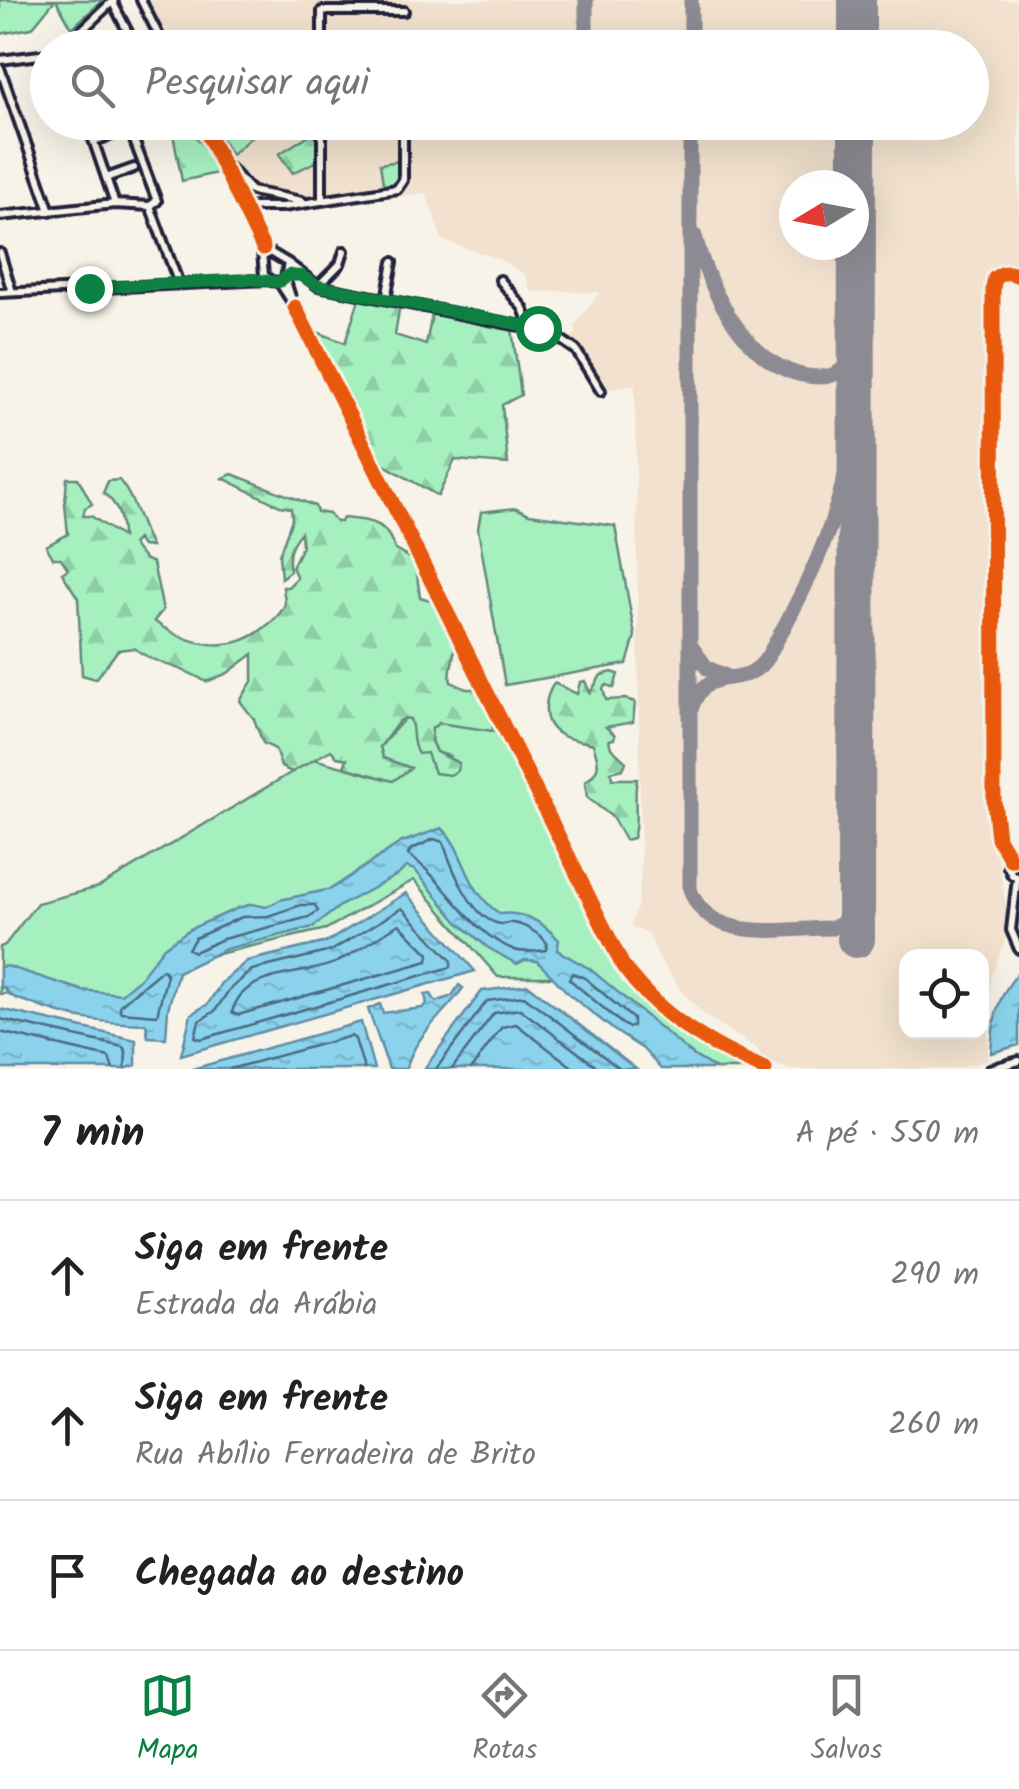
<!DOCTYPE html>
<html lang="pt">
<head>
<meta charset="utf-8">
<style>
	:root { --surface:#fff; --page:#f6f6f6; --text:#222; --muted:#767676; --line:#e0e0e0; --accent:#0b8043 }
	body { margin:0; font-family:Kalam,sans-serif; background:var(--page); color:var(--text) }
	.controls { position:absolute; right:30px; bottom:30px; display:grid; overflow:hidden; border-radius:20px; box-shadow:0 10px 40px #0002 }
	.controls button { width:90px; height:90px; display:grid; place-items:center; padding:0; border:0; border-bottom:2px solid var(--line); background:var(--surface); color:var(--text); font:50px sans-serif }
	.compass { position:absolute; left:779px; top:170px; width:90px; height:90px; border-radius:50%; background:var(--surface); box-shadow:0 10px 40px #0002; rotate:260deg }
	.stop { position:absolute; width:30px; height:30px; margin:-22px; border:8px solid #0b8043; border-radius:50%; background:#fff }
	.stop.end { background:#0b8043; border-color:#fff; box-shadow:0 2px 10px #0008 }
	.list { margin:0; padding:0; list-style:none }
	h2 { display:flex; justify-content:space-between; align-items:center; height:130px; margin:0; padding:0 40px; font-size:42px }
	h2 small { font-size:32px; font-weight:400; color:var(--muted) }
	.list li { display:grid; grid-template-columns:65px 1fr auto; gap:30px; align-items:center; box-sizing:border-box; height:150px; padding:0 40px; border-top:2px solid var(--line) }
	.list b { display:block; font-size:38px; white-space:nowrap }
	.list p { margin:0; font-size:32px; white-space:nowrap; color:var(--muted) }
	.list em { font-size:32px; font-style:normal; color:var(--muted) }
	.icon { flex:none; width:55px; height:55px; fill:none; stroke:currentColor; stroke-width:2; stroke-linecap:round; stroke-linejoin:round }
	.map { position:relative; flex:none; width:1019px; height:1069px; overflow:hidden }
	.search { position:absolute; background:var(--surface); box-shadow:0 10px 40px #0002; left:30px; right:30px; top:30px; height:110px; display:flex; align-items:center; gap:25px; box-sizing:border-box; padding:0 35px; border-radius:55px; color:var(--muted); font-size:38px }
	.sheet { height:580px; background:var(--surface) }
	nav { display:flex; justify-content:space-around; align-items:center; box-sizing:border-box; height:140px; border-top:2px solid var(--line); background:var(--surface); font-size:28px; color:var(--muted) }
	nav a { display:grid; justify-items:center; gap:5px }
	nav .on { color:var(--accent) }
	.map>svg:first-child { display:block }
</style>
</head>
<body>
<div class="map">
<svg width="1019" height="1069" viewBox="0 0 1019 1069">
	<defs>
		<pattern id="forest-firs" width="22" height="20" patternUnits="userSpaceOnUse" patternTransform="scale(2.5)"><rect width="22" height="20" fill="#a6f0bf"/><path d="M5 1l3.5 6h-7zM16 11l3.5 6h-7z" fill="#8fcea5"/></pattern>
		<pattern id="water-ripples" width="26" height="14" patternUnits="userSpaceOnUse" patternTransform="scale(2.5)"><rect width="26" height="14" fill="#8bd3ec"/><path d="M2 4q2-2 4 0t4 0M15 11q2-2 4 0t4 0" fill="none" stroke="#78b5cb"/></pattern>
	</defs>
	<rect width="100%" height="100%" fill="#f7f3e8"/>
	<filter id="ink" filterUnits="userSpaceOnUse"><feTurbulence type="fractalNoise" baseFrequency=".01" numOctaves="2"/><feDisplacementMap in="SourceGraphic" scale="20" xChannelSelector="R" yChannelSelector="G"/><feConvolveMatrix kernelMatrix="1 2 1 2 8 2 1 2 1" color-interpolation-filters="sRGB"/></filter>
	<g filter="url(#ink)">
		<path fill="#f1e1ce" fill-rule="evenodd" d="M150 0H1019V262L1013 271 996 265 991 272 989 783 994 836 1008 918 1006 937 992 975 988 1000V1060L952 1069H788L761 1060 758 1049 703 1014 681 991 659 958 650 936 645 931 633 929 631 925 638 905 641 873 635 385 605 390 586 355 570 338 576 333 575 325 600 292 531 291 525 274 499 259 442 240 426 193 257 215 210 123 972 122V48L172 47ZM794 185H854V245H794ZM906 956H982V1032H906Z"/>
		<path fill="#a6f0bf" stroke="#64897d" stroke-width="2.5" d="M0 0H55L32 28 0 34Z
			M56 0H103L72 28Z
			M399 161 397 184 384 189 380 164Z
			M516 508 529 514 615 526 635 636 627 664 505 685 478 529 481 512Z
			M405 718 410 719 431 758V765L449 756 436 752 431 741 432 728 439 723 493 730 492 720 623 973 662 1014 732 1059 759 1069H716L694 1056 633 1007 558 977H498L414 880 326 929 179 963 157 1017 12 993 0 994V947L5 945 37 903 99 887 314 759 393 781 409 769 383 758 380 747Z"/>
		<path fill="url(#forest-firs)" stroke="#64897d" stroke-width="2.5" d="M213 123 233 125 252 123 257 132 231 155Z
			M192 130 221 172 182 181 173 134Z
			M317 130V161L293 173 279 154Z
			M360 296 400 304 395 335 426 345 432 314 512 329 521 395 502 405 508 464 455 460 438 496 383 464 312 330 345 343Z
			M232 474 315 506 317 512 329 514 336 522H341L343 518C371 521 386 520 395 550L415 561 420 597 434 601C442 616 453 632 454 649 455 661 448 668 451 682L466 689H478L492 720 493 731 439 723 432 728 431 741 436 752 459 763 457 771 450 775 434 773 427 753 418 754C410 741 415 732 410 719L405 718 399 721 380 747 383 758 411 768 393 781 344 767 347 759 337 757 331 750 292 772 281 767 275 749 263 743 254 719 240 701 253 680V654L228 673 206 682C184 666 157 666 134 648L118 650 96 679 82 675 78 598 62 573 68 569 61 558H53L46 546 68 534 65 504 67 478H78L92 504 85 508 83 516H91L122 537C122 520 119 504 103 493L108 481 119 480C135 499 140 525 151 547L142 546 137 539 132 544 144 559 153 563 163 610 154 621C186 645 231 656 265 627 272 622 283 612 285 603 285 597 283 592 283 587H288L297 578 292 567 302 546 301 532C290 544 287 554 290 571L281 578 279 555 292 519 291 508 280 506 223 478Z
			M612 672 618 674 614 688 607 685 603 688 606 700 625 699 635 702 633 722 606 727 615 735 614 739 609 740 611 748 626 762 623 769 611 772 612 779H637C633 799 639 822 633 838L625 840 612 817 587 797 585 782C602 770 599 762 593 744 584 741 569 740 561 735 540 724 544 699 554 683L577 694 580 682 585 681 590 693 601 675Z"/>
		<path fill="url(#water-ripples)" stroke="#618ca5" stroke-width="2.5" d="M442 828C467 853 464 889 500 914 523 911 543 922 559 940L557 950 590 969 694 1056 716 1069H661L643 1049 615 1031 571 996 537 961 525 960 517 964 487 947 457 921 415 870 406 867 399 874 340 906 313 927 226 949 178 972 168 1009 166 1038 148 1037 146 1024C100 1023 72 1019 30 1003 17 998 11 999 4 987L0 988V967L7 966 81 990 121 994 139 979 164 947 190 929 238 908 252 904 266 907 280 900 331 889 400 843Z
			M406 893 475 971 181 1055 191 1014 208 1004 221 983 247 961 327 942Z
			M1019 972V1045L991 1053C993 1020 996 997 1019 972Z
			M459 985 463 988C443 1016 415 1035 406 1069H389L368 1009 380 1004 383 1013 422 1008 427 1004 425 995 431 994 436 1002 452 996Z
			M528 985 636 1069H424L482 991Z
			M0 1009 136 1040V1065L125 1069H0Z
			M361 1022 374 1069H192Z"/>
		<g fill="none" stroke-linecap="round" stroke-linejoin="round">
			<path stroke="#4c6982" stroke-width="2.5" d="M434 839 443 842C451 866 470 915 496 923 505 926 504 922 512 923 524 924 540 934 547 943L546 950C538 951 522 953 515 950 468 933 447 880 408 855L410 850Z
				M301 905H315L318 911 309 917 223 939 194 952 188 949 195 938 242 917 268 916Z
				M402 908 451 960V967L201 1039 195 1037 199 1021 215 1011 229 990 252 970 331 951Z
				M399 924 429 954 428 961 238 1015 232 1013C242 968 306 978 339 961 360 950 379 936 399 924Z
				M163 969 167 975 157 1015 120 1012V1005Z
				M572 973 585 978 633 1019V1026L629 1028 621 1023 569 979Z
				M0 1019 123 1047 126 1051 125 1069
				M0 1032 109 1057 113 1069
				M230 1069 351 1036 355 1039 364 1069
				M436 1069 487 1001 524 996 620 1069
				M452 1069 494 1013 520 1009 600 1069
				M471 1069 502 1027 516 1024 575 1069"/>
			<path stroke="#8c8a92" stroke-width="15" d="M586 0V31L595 48
				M691 48V0
				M690 122V889C708 945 785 928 832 928L847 922 856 907
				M695 236C708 291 752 376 818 377 839 378 851 364 856 345
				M691 646 707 668 728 677
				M691 709C708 659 744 695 768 656 814 575 837 523 855 431"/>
			<path stroke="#8c8a92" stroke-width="38" d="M857 48V0
				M856 939 857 122"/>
			<g stroke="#22223b" stroke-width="14">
				<path id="minor" d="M141 0 165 48
					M112 1 136 48
					M80 32 86 48
					M63 48 114 0
					M238 48V42L321 40
					M322 48V11H404
					M0 60 48 54
					M0 68 50 211
					M87 122 115 204 150 206 179 284
					M127 122 157 201 150 206
					M202 122 261 242 264 275 271 281 279 282 295 307 623 966C659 1016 710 1046 765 1069
					M322 122V201
					M94 141 121 132
					M224 162 251 191 302 201
					M106 178 134 168
					M248 213 251 207H283L397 189 403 180V122
					M0 216 115 204
					M263 248 288 263 285 278 291 297
					M0 253 12 292
					M288 263 318 286 550 332 576 350 601 391
					M500 280 523 308 530 327
					M319 285 340 264 344 251
					M0 293 268 280
					M386 299 393 262
					M1011 860 998 838 994 800 993 288 995 278C1004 271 1009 272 1019 276
					M1017 878 1011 930 1019 949
					M1019 878 1012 875 1008 867 1011 860 1019 857
					M990 1069 1019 1061"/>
			</g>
			<use href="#minor" stroke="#f7f3e8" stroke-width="6"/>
			<g stroke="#f7f3e8" stroke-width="21">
				<path id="cycleway" d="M202 122 263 248
					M295 307 623 966C659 1016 710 1046 765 1069
					M1011 860 998 838 994 800 993 288 995 278C1004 271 1009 272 1019 276"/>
			</g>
			<use href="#cycleway" stroke="#e8590c" stroke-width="15"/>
		</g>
	</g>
	<g fill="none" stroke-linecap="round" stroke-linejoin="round" filter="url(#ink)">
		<path stroke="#0b8043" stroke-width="12" d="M89 288 249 279 279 282 288 275 302 276 318 286 538 328"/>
	</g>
</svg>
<div class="controls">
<button><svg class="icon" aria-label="locate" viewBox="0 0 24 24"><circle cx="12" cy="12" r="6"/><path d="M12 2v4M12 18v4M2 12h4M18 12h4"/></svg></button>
</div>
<svg class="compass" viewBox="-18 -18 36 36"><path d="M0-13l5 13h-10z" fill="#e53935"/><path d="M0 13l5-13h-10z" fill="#767676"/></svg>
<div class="stop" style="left:538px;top:328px"></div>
<div class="stop end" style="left:89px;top:288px"></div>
<div class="search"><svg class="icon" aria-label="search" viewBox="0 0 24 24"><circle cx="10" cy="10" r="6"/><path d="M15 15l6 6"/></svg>Pesquisar aqui</div>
</div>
<section class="sheet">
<h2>7 min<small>A pé · 550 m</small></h2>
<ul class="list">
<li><svg class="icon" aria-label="ahead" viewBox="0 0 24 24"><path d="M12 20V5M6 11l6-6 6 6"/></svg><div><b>Siga em frente</b><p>Estrada da Arábia</p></div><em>290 m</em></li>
<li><svg class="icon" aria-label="ahead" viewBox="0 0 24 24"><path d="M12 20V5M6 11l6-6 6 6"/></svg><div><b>Siga em frente</b><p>Rua Abílio Ferradeira de Brito</p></div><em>260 m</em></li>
<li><svg class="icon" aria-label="arrive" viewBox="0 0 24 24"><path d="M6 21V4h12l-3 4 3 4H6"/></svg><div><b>Chegada ao destino</b></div></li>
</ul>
</section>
<nav>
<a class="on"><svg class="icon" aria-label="map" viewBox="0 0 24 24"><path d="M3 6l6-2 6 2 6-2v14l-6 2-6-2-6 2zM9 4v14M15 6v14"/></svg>Mapa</a>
<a><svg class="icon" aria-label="directions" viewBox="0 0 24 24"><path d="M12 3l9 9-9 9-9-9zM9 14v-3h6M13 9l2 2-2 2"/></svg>Rotas</a>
<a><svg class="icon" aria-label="saved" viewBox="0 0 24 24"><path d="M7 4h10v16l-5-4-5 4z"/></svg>Salvos</a>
</nav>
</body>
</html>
